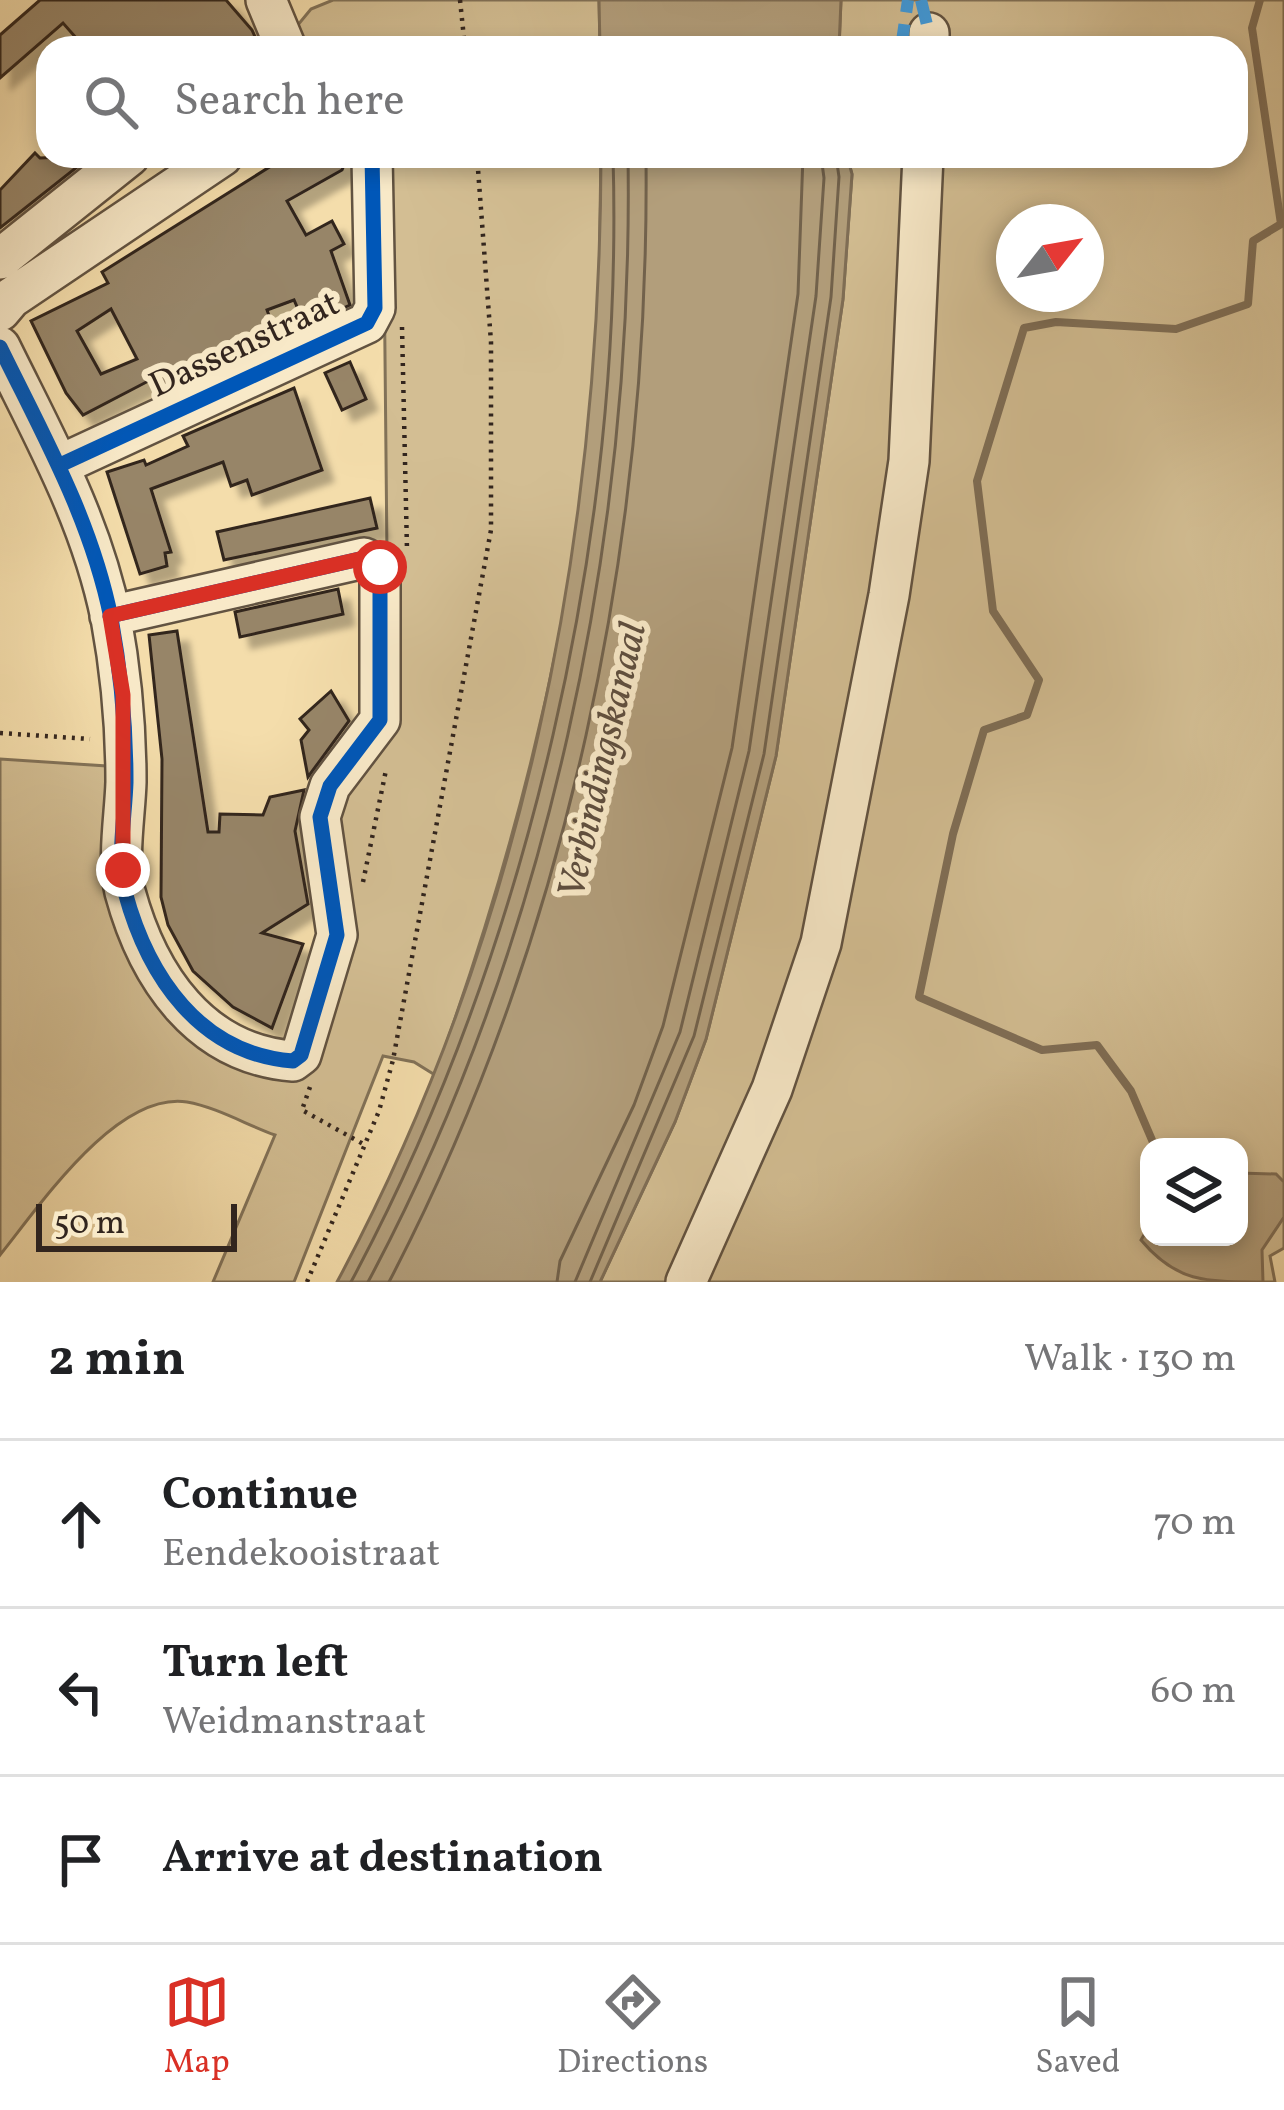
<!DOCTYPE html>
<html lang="en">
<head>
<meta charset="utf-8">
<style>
	:root { --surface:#fff; --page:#f6f6f6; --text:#202124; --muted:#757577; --line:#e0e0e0; --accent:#d93025 }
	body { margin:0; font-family:Vollkorn,serif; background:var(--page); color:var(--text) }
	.controls { position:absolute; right:36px; bottom:36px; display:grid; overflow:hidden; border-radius:24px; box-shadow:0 6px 18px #0003 }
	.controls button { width:108px; height:108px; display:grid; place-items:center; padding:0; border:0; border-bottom:3px solid var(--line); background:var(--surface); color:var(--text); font:60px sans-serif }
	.compass { position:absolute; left:996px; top:204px; width:108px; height:108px; border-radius:50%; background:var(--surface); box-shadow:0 6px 18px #0003; rotate:59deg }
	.scale { position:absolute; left:36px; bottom:30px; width:201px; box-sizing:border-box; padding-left:12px; border:6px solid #32251e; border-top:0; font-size:33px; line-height:42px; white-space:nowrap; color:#32251e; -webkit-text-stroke:9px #f8e9c8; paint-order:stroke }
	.stop { position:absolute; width:36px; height:36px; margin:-27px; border:9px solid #d93025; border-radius:50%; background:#fff }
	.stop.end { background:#d93025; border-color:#fff; box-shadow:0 3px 12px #0008 }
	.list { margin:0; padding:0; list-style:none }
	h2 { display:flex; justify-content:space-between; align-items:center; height:156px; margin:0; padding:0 48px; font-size:51px }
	h2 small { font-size:39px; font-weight:400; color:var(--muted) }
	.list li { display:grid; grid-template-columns:78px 1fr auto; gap:36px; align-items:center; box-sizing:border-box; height:168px; padding:0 48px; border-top:3px solid var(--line) }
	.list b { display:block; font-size:45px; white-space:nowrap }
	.list p { margin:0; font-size:39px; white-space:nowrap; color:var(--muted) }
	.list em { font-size:39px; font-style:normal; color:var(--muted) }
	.icon { flex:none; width:66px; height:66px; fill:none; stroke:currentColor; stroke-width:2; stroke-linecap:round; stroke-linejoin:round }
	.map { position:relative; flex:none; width:1284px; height:1282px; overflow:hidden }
	.search { position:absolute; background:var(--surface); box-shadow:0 6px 18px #0003; left:36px; right:36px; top:36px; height:132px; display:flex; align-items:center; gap:30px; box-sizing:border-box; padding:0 42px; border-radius:36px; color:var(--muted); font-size:45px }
	.sheet { height:660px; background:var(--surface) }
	nav { display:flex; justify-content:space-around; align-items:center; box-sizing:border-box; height:168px; border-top:3px solid var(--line); background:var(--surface); font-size:33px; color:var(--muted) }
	nav a { display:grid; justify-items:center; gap:6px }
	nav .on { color:var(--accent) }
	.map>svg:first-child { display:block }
</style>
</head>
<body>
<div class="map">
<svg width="1284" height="1282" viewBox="0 0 1284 1282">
	<defs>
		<filter id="shadow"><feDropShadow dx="11" dy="11" stdDeviation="3" flood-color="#0004"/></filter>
	</defs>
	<rect width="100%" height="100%" fill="#f4ddab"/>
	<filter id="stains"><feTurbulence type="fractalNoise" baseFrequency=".00167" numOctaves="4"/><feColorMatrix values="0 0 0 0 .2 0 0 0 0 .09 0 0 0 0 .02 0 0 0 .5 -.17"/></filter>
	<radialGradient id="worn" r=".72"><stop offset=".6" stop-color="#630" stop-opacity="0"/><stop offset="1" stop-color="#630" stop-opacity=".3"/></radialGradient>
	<path fill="#d3be93" stroke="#827258" stroke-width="3" fill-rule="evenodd" d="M333 0H599L600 48H306L297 26 311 9Z
		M841 0H1284V1248L1270 1256 1275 1282H600L675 1122 706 1039 776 756 843 299 852 175 847 156H1236V48H839ZM1014 222H1086V294H1014ZM1149 1147H1239V1237H1149Z
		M383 156H601C599 259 600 363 587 466 560 674 507 877 435 1075L414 1062 383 1056 294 1282H213L275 1135C247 1125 216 1107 187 1102 116 1091 39 1207 0 1255V759L122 767 129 918 265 1069 324 1004 331 819 397 707 400 593 387 556Z"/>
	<path fill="#b29e7b" stroke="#7f6e56" stroke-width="3" d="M599 0H841L839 48H600Z
		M601 156H847L852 174 843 299 776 756 706 1039 675 1122 600 1282H337C522 937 600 545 601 156Z
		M1239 1173 1276 1174 1284 1182V1217L1262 1250 1263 1282C1204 1282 1176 1282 1141 1240L1149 1226V1237H1239Z"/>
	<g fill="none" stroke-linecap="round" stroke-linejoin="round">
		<path stroke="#72624c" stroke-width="3" d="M351 1282C529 949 624 533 613 156
			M368 1282C548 945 634 536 628 156
			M389 1282C568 938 650 542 646 156
			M557 1282 560 1261 634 1105 663 1026 732 748 798 294 803 156
			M575 1282 680 1032 749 751 816 296 824 178 821 156
			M590 1282 694 1036 764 754 831 297 839 177 836 156"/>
		<path stroke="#7f6e56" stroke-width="8" d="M1155 1147 1131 1091 1097 1045 1042 1050 919 997 953 834 984 730 1027 715 1039 680 993 611 977 481 1024 328 1056 322 1176 329 1248 304 1253 241 1281 224 1252 28 1260 0"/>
	</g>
	<path fill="#978567" stroke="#32251e" stroke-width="3" fill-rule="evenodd" filter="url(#shadow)" d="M40 0H226L252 30 260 48H85L63 23 0 78V35Z
		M35 153 40 158 91 156 0 228V190Z
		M287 156H348L342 170 287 201 306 235 332 221 344 244 331 251 350 305 305 325 294 300 267 310 277 338 163 388 158 376 83 415 66 393 31 321 108 283 102 272ZM111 309 137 359 101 374 77 331Z
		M350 362 366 399 342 410 325 373Z
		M294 388 322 470 252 495 247 480 231 486 223 462 151 489 171 552 165 553 167 566 140 574 107 472 144 460 146 465 188 446 183 436Z
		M370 498 377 528 224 560 217 532Z
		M338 589 343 614 240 637 235 612Z
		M177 631 208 832H219L220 814 263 815 270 797 304 790 295 831 308 904 262 933 303 944 272 1028 233 1007 193 971 168 925 161 897 162 759 149 635Z
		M331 691 349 721 308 777 301 740 309 730 300 719Z"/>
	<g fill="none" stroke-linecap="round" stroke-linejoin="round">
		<g stroke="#625341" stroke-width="44">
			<path id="minor" d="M266 0 286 48
				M929 48V33
				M0 259 129 156
				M0 311 11 298 222 156
				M0 347C43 435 91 519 111 618 121 672 126 727 126 782 125 816 117 858 125 892 148 977 200 1054 293 1061L301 1055 337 935 320 817 330 786 380 720V567L364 558 110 616
				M60 465 367 323 375 308 372 156
				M686 1282 772 1089 821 943 889 595 909 461 923 156"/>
		</g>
		<path stroke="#32251e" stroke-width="4.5" stroke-dasharray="3 6" stroke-linecap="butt" d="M460 0 465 48
			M402 327 407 550
			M0 733 90 739
			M363 882 386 770
			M310 1087 302 1110 365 1145
			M307 1282 379 1111 393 1060 491 530V342L477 156"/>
		<use href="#minor" stroke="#f8e9c8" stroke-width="39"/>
		<path stroke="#3e9ce0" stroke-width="12" stroke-dasharray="24 12" stroke-linecap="butt" d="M921 0 929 33
			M901 48 908 0"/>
		<g stroke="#f8e9c8" stroke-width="22">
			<path id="cycleway" d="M0 347C43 435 91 519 111 618 121 672 126 727 126 782 125 816 117 858 125 892 148 977 200 1054 293 1061L301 1055 337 935 320 817 330 786 380 720V567L364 558 110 616
				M60 465 367 323 375 308 372 156"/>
		</g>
		<use href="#cycleway" stroke="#0057b8" stroke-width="15"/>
	</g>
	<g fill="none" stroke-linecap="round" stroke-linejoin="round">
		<path stroke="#d93025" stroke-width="15" d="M123 870V695L110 616 364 558 380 567"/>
	</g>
	<g text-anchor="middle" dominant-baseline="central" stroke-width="12" stroke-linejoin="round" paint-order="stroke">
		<g font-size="36" fill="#32251e" stroke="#f8e9c8">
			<text transform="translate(245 346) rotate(-25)">Dassenstraat</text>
		</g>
		<g font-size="39" font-style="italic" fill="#5f4f3f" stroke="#f8e9c8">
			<text transform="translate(604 761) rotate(-77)">Verbindingskanaal</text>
		</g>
	</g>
	<rect width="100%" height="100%" filter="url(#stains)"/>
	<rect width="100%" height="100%" fill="url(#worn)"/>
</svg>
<div class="controls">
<button><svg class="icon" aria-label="layers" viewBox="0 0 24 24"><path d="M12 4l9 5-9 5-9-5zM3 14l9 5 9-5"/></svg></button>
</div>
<svg class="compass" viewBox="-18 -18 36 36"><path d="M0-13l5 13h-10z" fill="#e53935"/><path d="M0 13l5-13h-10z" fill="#757577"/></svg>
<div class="scale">50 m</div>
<div class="stop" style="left:380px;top:567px"></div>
<div class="stop end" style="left:123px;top:870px"></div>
<div class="search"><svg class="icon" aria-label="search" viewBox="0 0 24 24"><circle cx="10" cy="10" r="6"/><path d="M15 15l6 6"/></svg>Search here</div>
</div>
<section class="sheet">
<h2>2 min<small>Walk · 130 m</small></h2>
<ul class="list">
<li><svg class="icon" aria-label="ahead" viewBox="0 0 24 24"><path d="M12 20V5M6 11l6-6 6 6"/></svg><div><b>Continue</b><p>Eendekooistraat</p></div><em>70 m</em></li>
<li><svg class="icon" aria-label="left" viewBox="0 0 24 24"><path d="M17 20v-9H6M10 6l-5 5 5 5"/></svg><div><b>Turn left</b><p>Weidmanstraat</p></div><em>60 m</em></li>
<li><svg class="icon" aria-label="arrive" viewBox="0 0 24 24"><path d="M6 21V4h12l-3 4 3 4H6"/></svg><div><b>Arrive at destination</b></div></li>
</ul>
</section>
<nav>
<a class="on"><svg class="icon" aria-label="map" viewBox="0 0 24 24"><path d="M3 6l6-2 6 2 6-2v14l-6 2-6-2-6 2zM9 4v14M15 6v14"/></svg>Map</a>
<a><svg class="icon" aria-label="directions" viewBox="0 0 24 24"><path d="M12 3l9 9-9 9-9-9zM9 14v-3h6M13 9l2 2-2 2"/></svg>Directions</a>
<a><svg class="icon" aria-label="saved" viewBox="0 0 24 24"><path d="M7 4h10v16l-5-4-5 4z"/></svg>Saved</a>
</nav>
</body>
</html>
